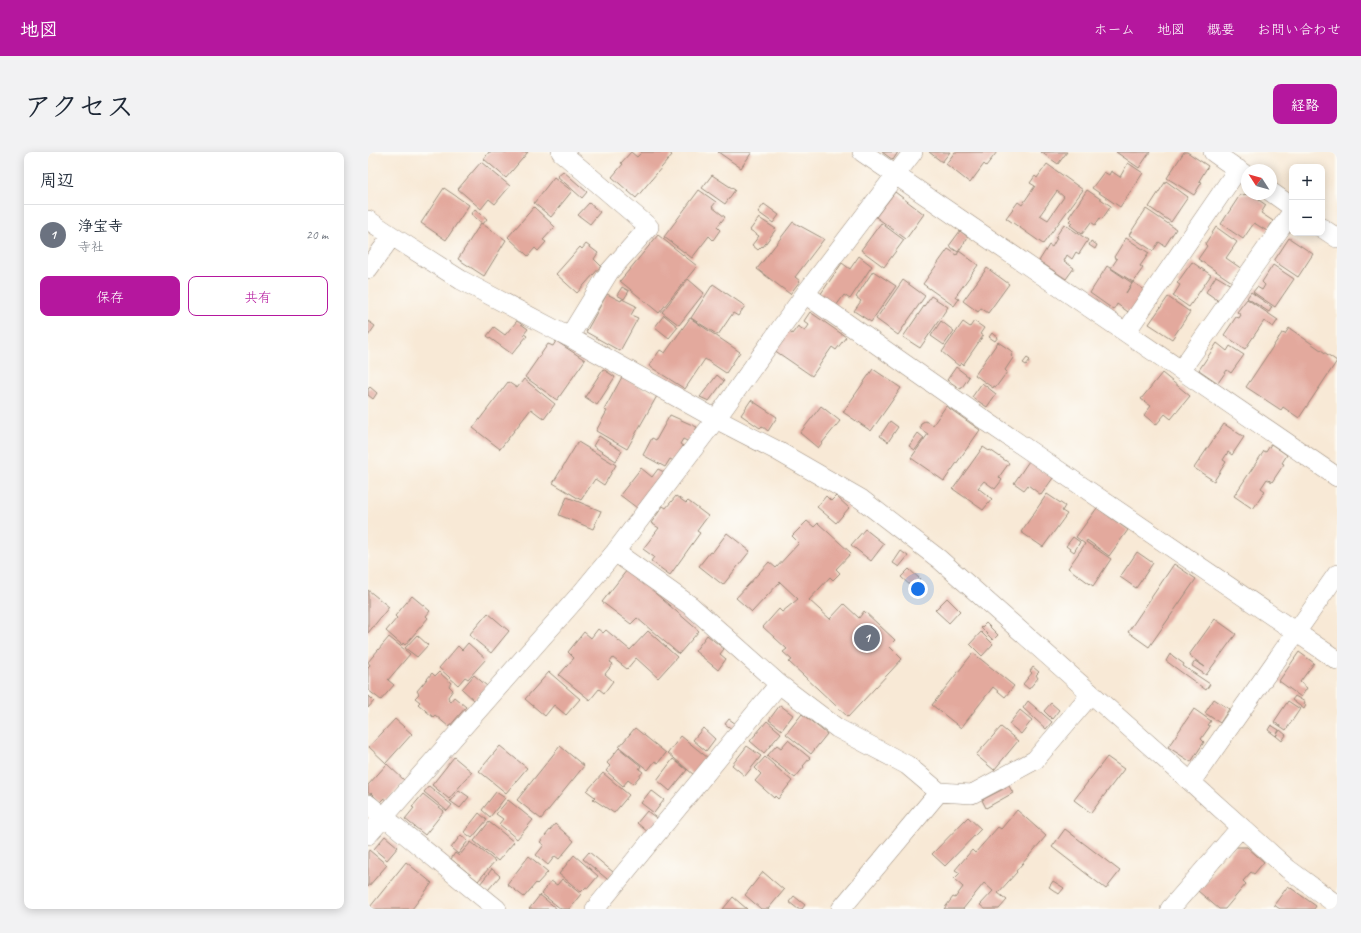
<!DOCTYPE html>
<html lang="ja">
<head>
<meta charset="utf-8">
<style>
	:root { --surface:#fff; --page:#f2f2f3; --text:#1f2937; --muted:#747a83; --line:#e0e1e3; --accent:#b5179e }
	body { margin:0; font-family:Caveat,"Klee One",sans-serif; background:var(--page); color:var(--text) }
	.controls { position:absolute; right:12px; top:12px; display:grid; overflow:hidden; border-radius:8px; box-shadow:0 2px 10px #0003 }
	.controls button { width:36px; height:36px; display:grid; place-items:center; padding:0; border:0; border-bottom:1px solid var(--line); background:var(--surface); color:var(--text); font:20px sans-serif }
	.compass { position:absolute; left:873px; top:12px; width:36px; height:36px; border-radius:50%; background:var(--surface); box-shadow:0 2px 10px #0003; rotate:306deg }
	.you { position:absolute; left:550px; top:437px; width:14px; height:14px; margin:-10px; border:3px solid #fff; border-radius:50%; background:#1a73e8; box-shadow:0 0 0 6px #1a73e833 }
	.badge { display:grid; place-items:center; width:26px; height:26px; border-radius:50%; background:var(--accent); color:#fff; font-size:13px; font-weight:700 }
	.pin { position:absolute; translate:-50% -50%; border:2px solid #fff; box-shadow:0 1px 4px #0006 }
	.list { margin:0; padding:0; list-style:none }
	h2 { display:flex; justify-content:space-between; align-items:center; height:52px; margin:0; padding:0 16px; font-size:17px }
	h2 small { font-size:13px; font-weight:400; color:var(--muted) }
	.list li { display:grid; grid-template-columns:26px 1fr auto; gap:12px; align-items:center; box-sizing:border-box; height:60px; padding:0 16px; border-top:1px solid var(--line) }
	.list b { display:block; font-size:15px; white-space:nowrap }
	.list p { margin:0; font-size:13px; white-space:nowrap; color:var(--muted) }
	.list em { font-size:13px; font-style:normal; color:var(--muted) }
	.actions { display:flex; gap:8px; padding:12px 16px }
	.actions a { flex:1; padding:9px 0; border:1px solid var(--accent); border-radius:8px; text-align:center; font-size:14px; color:var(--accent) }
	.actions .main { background:var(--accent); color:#fff }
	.map { position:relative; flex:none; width:969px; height:757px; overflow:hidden; border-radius:8px }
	header { display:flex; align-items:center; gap:24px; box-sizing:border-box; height:56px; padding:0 20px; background:var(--accent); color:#fff }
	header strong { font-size:19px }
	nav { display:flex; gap:22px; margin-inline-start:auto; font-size:14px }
	.intro { display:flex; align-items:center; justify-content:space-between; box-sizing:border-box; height:96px; padding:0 24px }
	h1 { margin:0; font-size:28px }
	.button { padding:10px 18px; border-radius:8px; background:var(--accent); color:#fff; font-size:14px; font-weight:700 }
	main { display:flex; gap:24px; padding:0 24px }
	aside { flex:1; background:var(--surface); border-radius:8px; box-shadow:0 2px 10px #0003 }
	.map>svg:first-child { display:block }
</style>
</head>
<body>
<header>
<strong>地図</strong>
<nav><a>ホーム</a><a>地図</a><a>概要</a><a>お問い合わせ</a></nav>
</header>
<div class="intro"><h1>アクセス</h1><a class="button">経路</a></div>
<main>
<aside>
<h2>周辺<small></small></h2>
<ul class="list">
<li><span class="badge" style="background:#6b7280">1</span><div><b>浄宝寺</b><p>寺社</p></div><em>20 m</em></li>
</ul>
<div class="actions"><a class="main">保存</a><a>共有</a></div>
</aside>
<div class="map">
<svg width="969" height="757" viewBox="0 0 969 757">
	<rect width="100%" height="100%" fill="#fdfcf7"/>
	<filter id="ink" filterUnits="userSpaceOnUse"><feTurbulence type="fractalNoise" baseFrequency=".025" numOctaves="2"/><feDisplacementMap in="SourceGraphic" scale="8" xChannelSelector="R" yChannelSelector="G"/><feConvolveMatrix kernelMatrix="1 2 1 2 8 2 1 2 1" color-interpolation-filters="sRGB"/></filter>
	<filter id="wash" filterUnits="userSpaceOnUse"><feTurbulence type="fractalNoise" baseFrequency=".012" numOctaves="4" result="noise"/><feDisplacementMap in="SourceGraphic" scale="16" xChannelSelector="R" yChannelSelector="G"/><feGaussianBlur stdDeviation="0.9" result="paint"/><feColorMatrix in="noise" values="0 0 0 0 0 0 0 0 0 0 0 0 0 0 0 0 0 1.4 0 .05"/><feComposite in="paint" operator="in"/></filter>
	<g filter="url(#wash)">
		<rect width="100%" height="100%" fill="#f8e9d6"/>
		<g id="blocks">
			<path fill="#e3a99d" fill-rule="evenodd" d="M121 0H160L138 26 116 7Z
				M263 0 269 5 274 0H300L304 3 268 46 244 25 255 12 253 11Z
				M350 0H384L373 16Z
				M514 0H530L525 8Z
				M561 0H582L574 10Z
				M587 0H629L618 14 616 12 602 31 578 12Z
				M673 0H699L690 12Z
				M748 0H782L771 16Z
				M816 0H819L840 14 831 29 834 30 826 43 799 26Z
				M113 10 142 34 127 52 121 47 113 57 90 37Z
				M760 11 775 21 752 55 724 36 736 20 741 23 743 19 752 25Z
				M679 12 715 38 675 92 638 66 650 50 654 53 667 34 662 31 667 24 669 26ZM689 39 696 45 680 68 672 63Z
				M195 19 219 40 214 46 189 24Z
				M344 23 367 38 357 52 334 36Z
				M186 25 204 39 183 65 166 51Z
				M798 29 820 45 803 70 781 55Z
				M76 36 101 53 78 88 53 71Z
				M331 38 348 50 344 55 357 65 349 75 352 78 345 88 341 84 324 106 296 85Z
				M719 38 743 54 734 67 732 66 727 73 723 70 714 82 702 73 704 71 701 69 703 67 701 65Z
				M527 40 556 62 538 87 508 65Z
				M882 42 898 53 893 61 905 69 899 79 886 71 875 87 853 72 872 43Z
				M221 51 232 60 222 72 210 63Z
				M396 52 411 63 405 71 390 60Z
				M166 55 187 75 175 88 178 90 170 99 167 96 160 104 140 85Z
				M107 57 119 67 115 72 103 62Z
				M778 57 808 77 797 94 791 90 785 99 761 83Z
				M391 66 408 77 395 95 394 94 390 98 384 93 391 84 382 78Z
				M425 70 456 87 427 125 432 129 422 142 389 117Z
				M113 71 138 88 116 124 90 107Z
				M513 71 536 88 516 115 493 98Z
				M696 72 720 88 711 102 708 100 704 107 699 103 696 109 706 116 698 127 671 109 681 93 684 95 689 86H687Z
				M848 75 869 90 858 106 874 117 864 130 830 107 839 94 837 92Z
				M592 79 600 85 590 100 581 94Z
				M290 83 329 114 291 161 252 129Z
				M758 86 781 101 772 114 775 116 765 130 743 116 749 107 746 105Z
				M921 86 945 102 930 125 906 109Z
				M723 89 729 93 727 97 721 93Z
				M218 92 230 101 226 107 233 114 209 141 188 122 212 95 214 97Z
				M580 97 589 103 591 99 610 113 587 145 591 147 586 154 555 132Z
				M491 104 504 114 482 147 476 143 468 154 452 143 474 111 482 117Z
				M824 110 843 123 821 155 805 144 812 133 809 131Z
				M905 113 926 127 907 155 885 140 889 135 894 138 897 133 894 130Z
				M739 114 764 131 758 141 765 130 778 139 763 162 749 152 746 158 722 141Z
				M619 116 641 132 620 161 613 156 610 160 595 149Z
				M505 119 528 134 503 170 486 159 493 149 488 145Z
				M848 124 863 133 852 150 838 140Z
				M320 127 336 141 311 173 294 160Z
				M535 128 557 144 530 183 508 167Z
				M345 132 377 154 370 164 365 161 350 183 323 166Z
				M254 135 261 139 256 147 249 143Z
				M883 140 904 155 901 160 879 146Z
				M239 142 253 149 254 147 268 154 263 163 270 166 252 199 218 180Z
				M563 144 580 155 552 196 535 185Z
				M800 145 822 160 804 187 781 172Z
				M879 147 910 168 905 175 896 169 877 197 856 183 868 165 871 166 873 163 869 160Z
				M442 160 478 185 468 198 464 195 444 224 406 198 419 178 424 182 430 174 437 179 441 173 436 169Z
				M296 163 310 175 301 186 287 175Z
				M322 166 372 200 358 221 337 207 317 237 281 214 292 198 297 201Z
				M0 169 7 174 0 184Z
				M149 169 160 177 156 182 159 184 144 202 119 184 126 175 137 183Z
				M573 169 586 179 576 193 563 184Z
				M606 169 616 176 612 182 615 184 595 213 593 211 591 214 574 200 595 170 602 175Z
				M921 176 969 209 931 266 915 255 913 258 878 235 914 181 917 182Z
				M624 181 630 185 627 189 621 185Z
				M188 189 217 208 189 248 157 225 180 192 185 194Z
				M630 190 645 200 643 204 645 206 637 218 639 220 628 235 626 234 625 236 607 223Z
				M849 191 859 199 862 194 876 203 863 221 859 218 850 231 831 218Z
				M659 206 662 208 658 213 655 211Z
				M588 215 601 225 593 237 579 228Z
				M235 217 247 225 229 253 217 245Z
				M505 217 533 236 503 279 475 260Z
				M794 221 822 244 803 267 797 262 788 273 776 263 783 254 773 247Z
				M349 223 356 229 341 249 332 245Z
				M254 225 289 244 259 297 228 279 239 259 236 258Z
				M156 227 187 252 176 267 163 257 132 297 105 276 140 230 149 236Z
				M614 231 628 242 619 255 604 245Z
				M2 235 9 241 5 247 0 243V237Z
				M383 248 409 265 400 279 394 274 392 276 373 263Z
				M453 254 472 269 450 296 432 281Z
				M578 254 612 278 576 329 543 306 560 282 554 278 552 275 553 271 557 269 565 273Z
				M302 263 329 275 321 290 315 287 312 292 315 294 306 309 302 307 297 315 275 303 284 286 288 288Z
				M522 269 530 275 520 290 512 284Z
				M856 272 876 285 864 303 860 300 855 308 858 310 846 329 826 316Z
				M550 281 556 286 547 298 541 294Z
				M231 284 254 299 248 309 225 294Z
				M210 290 248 313 236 333 227 327 213 348 185 331Z
				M903 292 919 303 914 311 916 312 904 330 899 327 893 336 897 339 885 357 866 344 896 299 898 300Z
				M615 295 621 299 622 298 641 311 631 325 634 328 627 337 616 329 610 336 624 347 615 358 585 337Z
				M661 309 685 326 673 343 660 333 656 338 646 331Z
				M273 316 284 325 290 317 296 320 269 356 252 343Z
				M679 342 697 354 694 359 699 362 675 395 653 380Z
				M308 344 318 351 320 349 340 364 329 379 332 381 302 423 283 409 286 405 275 397 291 376 283 371 295 354 298 356Z
				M458 344 463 349 468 344 481 356 468 371 449 355Z
				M199 345 233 359 225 377 191 363Z
				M729 356 760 378 741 404 719 388 718 390 743 407 725 434 700 416 717 392 708 385Z
				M439 369 446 375 450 371 483 401 468 417 472 421 465 428 462 425 441 448 462 467 476 452 491 466 496 459 527 488 521 494 534 507 480 565 421 510 424 508 415 500 419 497 395 475 411 457 414 460 430 447 412 430 384 460 368 446 401 410 408 416 431 391 424 384Z
				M497 377 516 392 503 409 483 393Z
				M359 381 382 399 355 433 331 414 342 400 344 401Z
				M705 385 712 390 706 400 698 394Z
				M533 399 540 404 531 415 525 411Z
				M769 400 785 411 768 436 752 425Z
				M806 412 828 427 781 495 760 480Z
				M541 417 552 427 544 435 533 425Z
				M259 418 288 440 287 441 331 479 311 502 269 466 263 472 234 450Z
				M0 438 21 455 0 481Z
				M44 444 62 459 58 464 60 466 37 493 35 491 34 493 18 479 29 466 27 464Z
				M579 446 592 459 581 471 567 458Z
				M120 461 141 479 123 501 101 483Z
				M847 467 868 482 838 523 824 514 827 509 837 515 821 503Z
				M618 471 630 483 625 488 613 476Z
				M230 477 235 481 238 478 262 498 280 479 309 505 290 526 268 506 259 517 245 506 242 510 245 512 237 522 245 529 236 541 231 537 222 548 191 523 206 506 200 500 216 480 223 486Z
				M613 480 625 492 614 504 602 492Z
				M49 483 60 493 49 505 37 496Z
				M339 483 356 497 352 502 358 507 350 518 327 499Z
				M21 485 42 502 20 528 26 533 13 548 0 538V515L2 513 0 510Z
				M100 491 118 507 100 527 97 525 90 533 71 516 90 494 94 498Z
				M931 500 946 511 932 530 939 536 933 545 911 529Z
				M605 501 646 534 637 545 625 535 593 576 564 553Z
				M802 502 816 512 815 514 842 532 838 538 798 509Z
				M665 515 671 520 668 523 670 526 661 537 655 532 664 521 662 519Z
				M71 520 83 531 81 534 85 538 80 545 81 547 80 548 82 550 86 545 98 555 81 575 67 563 65 565 50 552 52 550 47 546 51 542 49 539 64 521 67 524Z
				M181 520 212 547 198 563 186 553 177 564 157 547Z
				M106 523 119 534 106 548 94 537Z
				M0 543 6 549 0 556Z
				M927 544 937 550 936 552 938 553 936 557 924 548Z
				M846 547 861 557 852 571 837 561Z
				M660 549 684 570 678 577 655 556Z
				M920 549 932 557 918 578 906 570Z
				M683 551 691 558 684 567 676 559Z
				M412 553 425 563 414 578 401 568Z
				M826 557 843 569 840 573 842 574 833 587 836 590 823 610 800 595Z
				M652 558 664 568 653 582 641 572Z
				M434 562 459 582 443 602 418 582Z
				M27 567 44 582 18 611 1 595Z
				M361 567 368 572 364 577 357 572Z
				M399 569 413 581 396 601 382 589Z
				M903 573 911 578 908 584 900 578Z
				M633 575 650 589 626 618 608 603Z
				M267 576 298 601 290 611 287 609 280 618 251 595Z
				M335 576 347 587 338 599 325 588Z
				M912 578 918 583 914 589 908 584Z
				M313 584 340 606 326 623 300 601Z
				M420 588 442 606 435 614 436 615 427 626 399 604 409 593 413 596Z
				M132 594 159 616 138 641 111 619Z
				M192 594 216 614 173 667 149 648Z
				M379 594 393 604 377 624 364 613Z
				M251 596 273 614 271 617 275 620 265 632 260 628 255 634 238 619 242 614 239 611Z
				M86 605 104 620 81 647 64 633Z
				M397 605 424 629 410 647 407 644 406 646 387 629 393 622 387 616Z
				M739 605 756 617 723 661 706 648Z
				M305 607 319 618 302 639 289 628Z
				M19 612 37 629 19 648 16 646 12 650 3 641 2 643 0 640V633Z
				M235 621 261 643 246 661 225 647 227 645 219 639Z
				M61 634 84 653 79 659 56 640Z
				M641 634 645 641 618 656 614 648Z
				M91 638 101 645 92 656 82 649Z
				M283 638 296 648 286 661 273 651Z
				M128 640 137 646 122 665 114 658Z
				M55 642 76 659 57 683 37 667 46 656 44 655Z
				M140 648 165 668 149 687 131 672 135 667 128 662Z
				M649 658 678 684 648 719 649 720 630 741 639 748 631 757H617L612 753 625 739 616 731 595 757H576L585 745 587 746 595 735 586 727 592 721 587 718 604 698 607 701 630 675 633 677Z
				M279 659 291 668 281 681 269 671Z
				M111 661 119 668 104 686 96 680Z
				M600 665 613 677 577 714 564 702Z
				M121 670 146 690 130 709 106 689Z
				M187 672 206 689 191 707 187 704 180 713 168 703 176 693 172 690Z
				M697 677 752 719 738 737 684 695Z
				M93 683 100 689 90 702 83 696Z
				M17 684 30 695 19 708 6 697Z
				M103 690 127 709 110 729 83 707 87 701 91 704Z
				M868 695H879L896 710 886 722 883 720 875 729 878 732 857 757H851L830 739Z
				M1 698 19 713 0 735V700Z
				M221 700 245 720 239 727 215 707Z
				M206 703 230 724 220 736 218 735 213 740 191 722Z
				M161 704 180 720 169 732 168 731 156 745 139 732Z
				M38 710 64 731 44 757H5L2 755Z
				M124 717 132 724 120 738 112 732Z
				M395 720 416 738 400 757H393L377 743Z
				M194 727 213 742 201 757H193L174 742 183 729 189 733Z
				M685 729 696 736 691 742 681 735Z
				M920 734 948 754 946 757H912L906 753Z
				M172 743 189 757H161Z
				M426 744 437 753 434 757H430L421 750Z
				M365 745 379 757H355Z"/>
		</g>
	</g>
	<g filter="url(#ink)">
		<use href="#blocks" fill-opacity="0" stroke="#9a8a7a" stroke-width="1"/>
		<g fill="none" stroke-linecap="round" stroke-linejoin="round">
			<g stroke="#9a8a7a" stroke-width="20">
				<path id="minor" d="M193 0 281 75 241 120 201 185
					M494 0 969 325
					M845 0 879 24
					M903 40 924 55
					M0 68 24 84 93 128 201 185 348 267 408 298 493 347 571 407 823 630 920 717 969 753
					M954 76 969 86
					M0 117 24 84
					M437 142 618 269 969 508
					M758 180 870 17
					M813 218 924 60
					M247 400 323 454 411 532 469 576 539 613 571 640
					M823 630 969 422
					M0 652 129 757
					M0 683 214 440 247 400 348 267 437 142 545 0
					M227 757 411 532
					M473 757 571 640 604 642 667 608 723 542
					M802 757 873 675"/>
			</g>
			<use href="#minor" stroke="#fff" stroke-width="19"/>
		</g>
	</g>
</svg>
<div class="controls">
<button>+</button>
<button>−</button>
</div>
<svg class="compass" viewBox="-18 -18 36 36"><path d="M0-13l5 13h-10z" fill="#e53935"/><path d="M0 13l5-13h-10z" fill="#747a83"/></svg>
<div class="you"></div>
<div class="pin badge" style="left:499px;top:486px;background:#6b7280">1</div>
</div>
</main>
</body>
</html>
